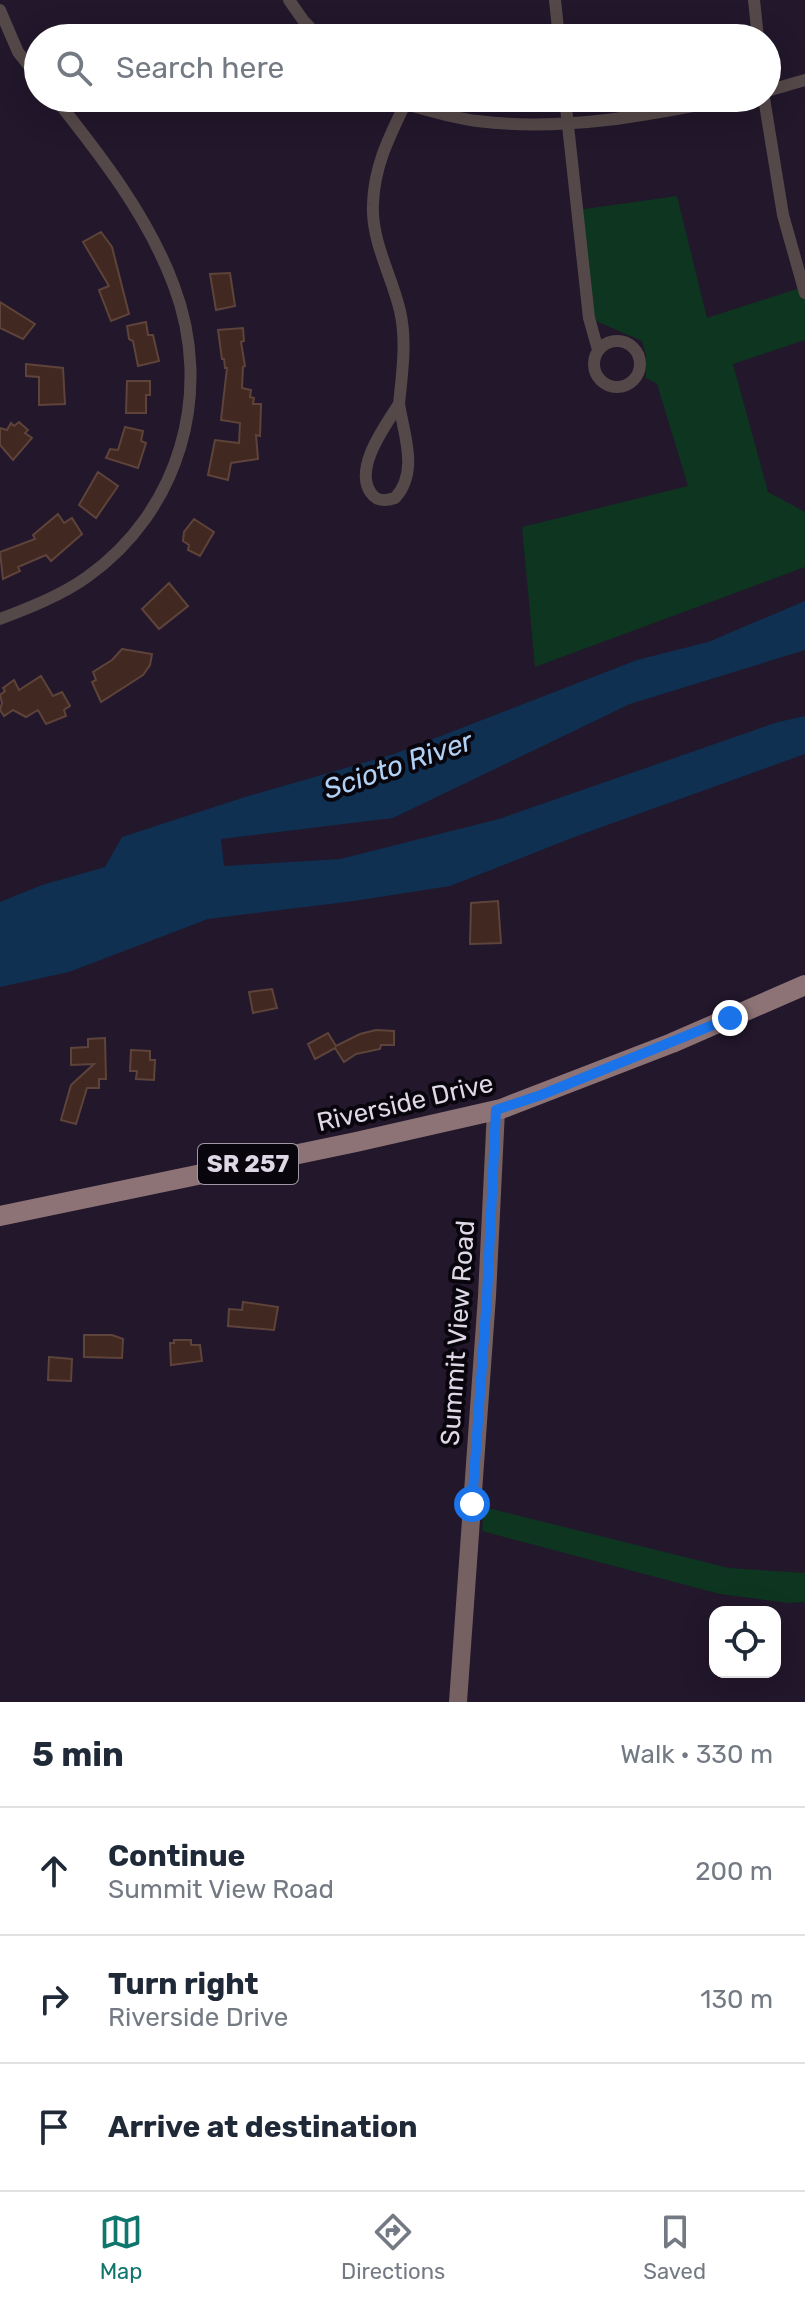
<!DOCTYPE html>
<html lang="en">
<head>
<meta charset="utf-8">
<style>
	:root { --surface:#fff; --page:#f6f6f7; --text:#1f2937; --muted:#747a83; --line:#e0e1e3; --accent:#0f766e }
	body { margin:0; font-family:Rubik,sans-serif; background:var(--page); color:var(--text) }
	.controls { position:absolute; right:24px; bottom:24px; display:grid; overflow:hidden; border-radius:16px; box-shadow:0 8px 32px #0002 }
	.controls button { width:72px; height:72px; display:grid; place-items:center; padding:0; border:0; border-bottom:2px solid var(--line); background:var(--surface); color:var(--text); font:40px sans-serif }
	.stop { position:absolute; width:24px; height:24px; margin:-18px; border:6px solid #1a73e8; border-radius:50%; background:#fff }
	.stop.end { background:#1a73e8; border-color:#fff; box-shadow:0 2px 8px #0008 }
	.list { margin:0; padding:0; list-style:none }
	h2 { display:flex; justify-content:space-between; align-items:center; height:104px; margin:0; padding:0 32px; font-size:34px }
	h2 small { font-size:26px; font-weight:400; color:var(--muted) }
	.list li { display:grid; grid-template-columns:52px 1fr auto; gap:24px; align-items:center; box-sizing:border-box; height:128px; padding:0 32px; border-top:2px solid var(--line) }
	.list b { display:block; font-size:30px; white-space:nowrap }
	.list p { margin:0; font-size:26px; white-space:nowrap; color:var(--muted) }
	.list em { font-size:26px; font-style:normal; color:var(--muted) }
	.icon { flex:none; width:44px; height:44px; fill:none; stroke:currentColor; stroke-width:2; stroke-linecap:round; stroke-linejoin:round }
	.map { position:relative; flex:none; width:805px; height:1702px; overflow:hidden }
	.search { position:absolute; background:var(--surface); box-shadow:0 8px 32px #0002; left:24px; right:24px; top:24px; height:88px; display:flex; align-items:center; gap:20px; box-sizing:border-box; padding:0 28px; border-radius:44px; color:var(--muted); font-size:30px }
	.sheet { height:488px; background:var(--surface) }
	nav { display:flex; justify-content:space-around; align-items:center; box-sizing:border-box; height:112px; border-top:2px solid var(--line); background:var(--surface); font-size:22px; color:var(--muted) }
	nav a { display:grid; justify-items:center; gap:4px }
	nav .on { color:var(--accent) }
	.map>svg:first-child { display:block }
</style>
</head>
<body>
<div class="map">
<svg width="805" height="1702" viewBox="0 0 805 1702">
	<rect width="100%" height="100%" fill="#22172b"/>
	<path fill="#0e351f" d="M677 196 707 318 803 287 805 292V340L733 364 768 492 805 512V567L535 667 522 527 688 486 657 384 646 378V356L642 341 589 318 577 210Z
		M484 1507 729 1568 805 1573V1602L788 1603 720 1594 482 1531Z"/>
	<path fill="#0f3050" d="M805 601V650L630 704 393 818 221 839 224 866 340 859 499 819 778 722 805 716V754L577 836 450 886 354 901 208 919 69 972 0 987V902L42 885 105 867 122 837 245 797 394 754 637 660 708 642Z"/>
	<path fill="#412820" stroke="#5e433a" stroke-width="2" d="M101 232 112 247 129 314 111 321 99 290 109 286 83 242Z
		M230 273 235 306 216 310 210 274Z
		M0 302 35 324 23 339 0 328Z
		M146 322 148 335H153L159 361 138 366 133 341 129 339 127 326Z
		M243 328 244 341 241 342 245 366 243 367 242 388 251 390 250 397 254 398 253 404H261L260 436 256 435 258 459 231 463 228 480 208 475 215 440 239 443 240 423 221 420 227 368H225L224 359H222L218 330Z
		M26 364 63 368 65 404 39 405V377L26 376Z
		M127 381H150V395H146V413H126Z
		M19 422 28 430 25 433 32 438 13 460 0 445V428L7 430 11 423 14 426Z
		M125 427 143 431 141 441 146 443 138 468 106 458 110 449 118 450Z
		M98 472 118 486 96 518 79 505Z
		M58 514 64 523 72 518 82 534 51 561 46 555 18 567 20 571 3 579 0 552 35 539 33 535Z
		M194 519 214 532 200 556 188 550 189 545 183 541 184 532Z
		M169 583 188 606 159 629 142 609Z
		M122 649 152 654 150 665 143 675 101 702 92 682 96 680 93 672 112 660Z
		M41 676 53 696 62 692 70 706 64 710 66 716 46 724 38 710 26 717 13 710 4 716 0 710 2 703 0 695 5 691 3 688 14 680 19 690Z
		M498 901 501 943 470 944 471 903Z
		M272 989 277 1008 253 1013 249 992Z
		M376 1030 394 1031V1045H381L380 1049 356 1054 344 1062 335 1048 315 1059 308 1044 328 1033 336 1046 360 1034Z
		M105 1038 106 1079H99V1088H87L76 1124 61 1120 71 1085 94 1064 71 1065V1048L88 1047V1039Z
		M131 1050 150 1051V1060H155L154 1080 136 1079 137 1071H130Z
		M243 1302 278 1307 274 1330 228 1326 229 1309 242 1310Z
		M84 1335H112L123 1339 122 1358 84 1357Z
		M174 1340H191V1345H200L202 1361 171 1365 170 1343H174Z
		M49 1357 72 1359 71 1381 48 1380Z"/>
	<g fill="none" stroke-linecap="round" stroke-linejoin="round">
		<path stroke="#554849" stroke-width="12" d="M289 0 303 20 320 38
			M555 0 559 38
			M754 0 758 38
			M0 10 18 52 38 77
			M767 91 805 80
			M395 98 405 104C428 110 453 118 477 121 564 132 649 115 734 98
			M565 98 589 318 598 350
			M764 98 783 215 805 293
			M594 364a23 23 0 1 1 46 0a23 23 0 1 1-46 0Z
			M399 404C402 374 407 341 400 311 392 276 371 241 373 204 374 167 389 137 405 104
			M399 404C404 435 419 472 395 498 386 501 377 502 371 493 353 468 386 425 399 404Z
			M0 619C29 608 62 595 87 577 180 511 214 392 174 286 148 216 101 156 55 98"/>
		<path stroke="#756062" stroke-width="18" d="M458 1702 487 1296 496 1110"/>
		<path stroke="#8e7376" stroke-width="20" d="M0 1216 356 1142 501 1109 672 1043 805 985"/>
	</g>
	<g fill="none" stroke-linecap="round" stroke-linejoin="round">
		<path stroke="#1a73e8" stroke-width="10" d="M472 1504 487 1296 496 1110 541 1095 730 1018"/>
	</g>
	<g text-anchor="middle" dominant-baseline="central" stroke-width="8" stroke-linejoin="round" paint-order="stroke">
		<rect fill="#09050d" stroke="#9e98a4" stroke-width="2" x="198" y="1144" width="100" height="40" rx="6"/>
		<g font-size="24" font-weight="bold" fill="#ded7e5">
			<text x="248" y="1164">SR 257</text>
		</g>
		<g font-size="26" fill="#ded7e5" stroke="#09050d">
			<text transform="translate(405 1103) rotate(-13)">Riverside Drive</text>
			<text transform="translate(458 1333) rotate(-86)">Summit View Road</text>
		</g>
		<g font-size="28" font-style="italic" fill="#b1d1f4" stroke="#09050d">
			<text transform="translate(398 765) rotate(-19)">Scioto River</text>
		</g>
	</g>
</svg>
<div class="controls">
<button><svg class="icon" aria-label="locate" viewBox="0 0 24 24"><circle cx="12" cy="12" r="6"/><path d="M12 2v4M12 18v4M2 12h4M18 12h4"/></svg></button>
</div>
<div class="stop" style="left:472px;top:1504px"></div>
<div class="stop end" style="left:730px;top:1018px"></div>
<div class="search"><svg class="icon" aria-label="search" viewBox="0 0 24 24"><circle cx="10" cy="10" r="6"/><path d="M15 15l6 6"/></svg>Search here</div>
</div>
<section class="sheet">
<h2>5 min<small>Walk · 330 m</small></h2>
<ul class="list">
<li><svg class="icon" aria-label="ahead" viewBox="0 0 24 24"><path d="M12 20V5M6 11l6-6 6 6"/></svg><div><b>Continue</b><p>Summit View Road</p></div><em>200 m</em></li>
<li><svg class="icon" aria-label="right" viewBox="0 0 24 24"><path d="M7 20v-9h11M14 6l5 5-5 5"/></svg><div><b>Turn right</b><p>Riverside Drive</p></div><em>130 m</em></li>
<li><svg class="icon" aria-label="arrive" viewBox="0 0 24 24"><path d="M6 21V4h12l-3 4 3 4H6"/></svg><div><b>Arrive at destination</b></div></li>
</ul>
</section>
<nav>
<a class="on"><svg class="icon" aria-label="map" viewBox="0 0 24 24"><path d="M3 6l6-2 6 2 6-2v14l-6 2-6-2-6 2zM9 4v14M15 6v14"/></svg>Map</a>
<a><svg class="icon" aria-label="directions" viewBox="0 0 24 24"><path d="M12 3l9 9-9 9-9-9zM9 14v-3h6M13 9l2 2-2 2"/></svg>Directions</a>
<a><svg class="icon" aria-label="saved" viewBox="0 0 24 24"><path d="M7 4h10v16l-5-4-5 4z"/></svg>Saved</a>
</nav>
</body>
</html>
